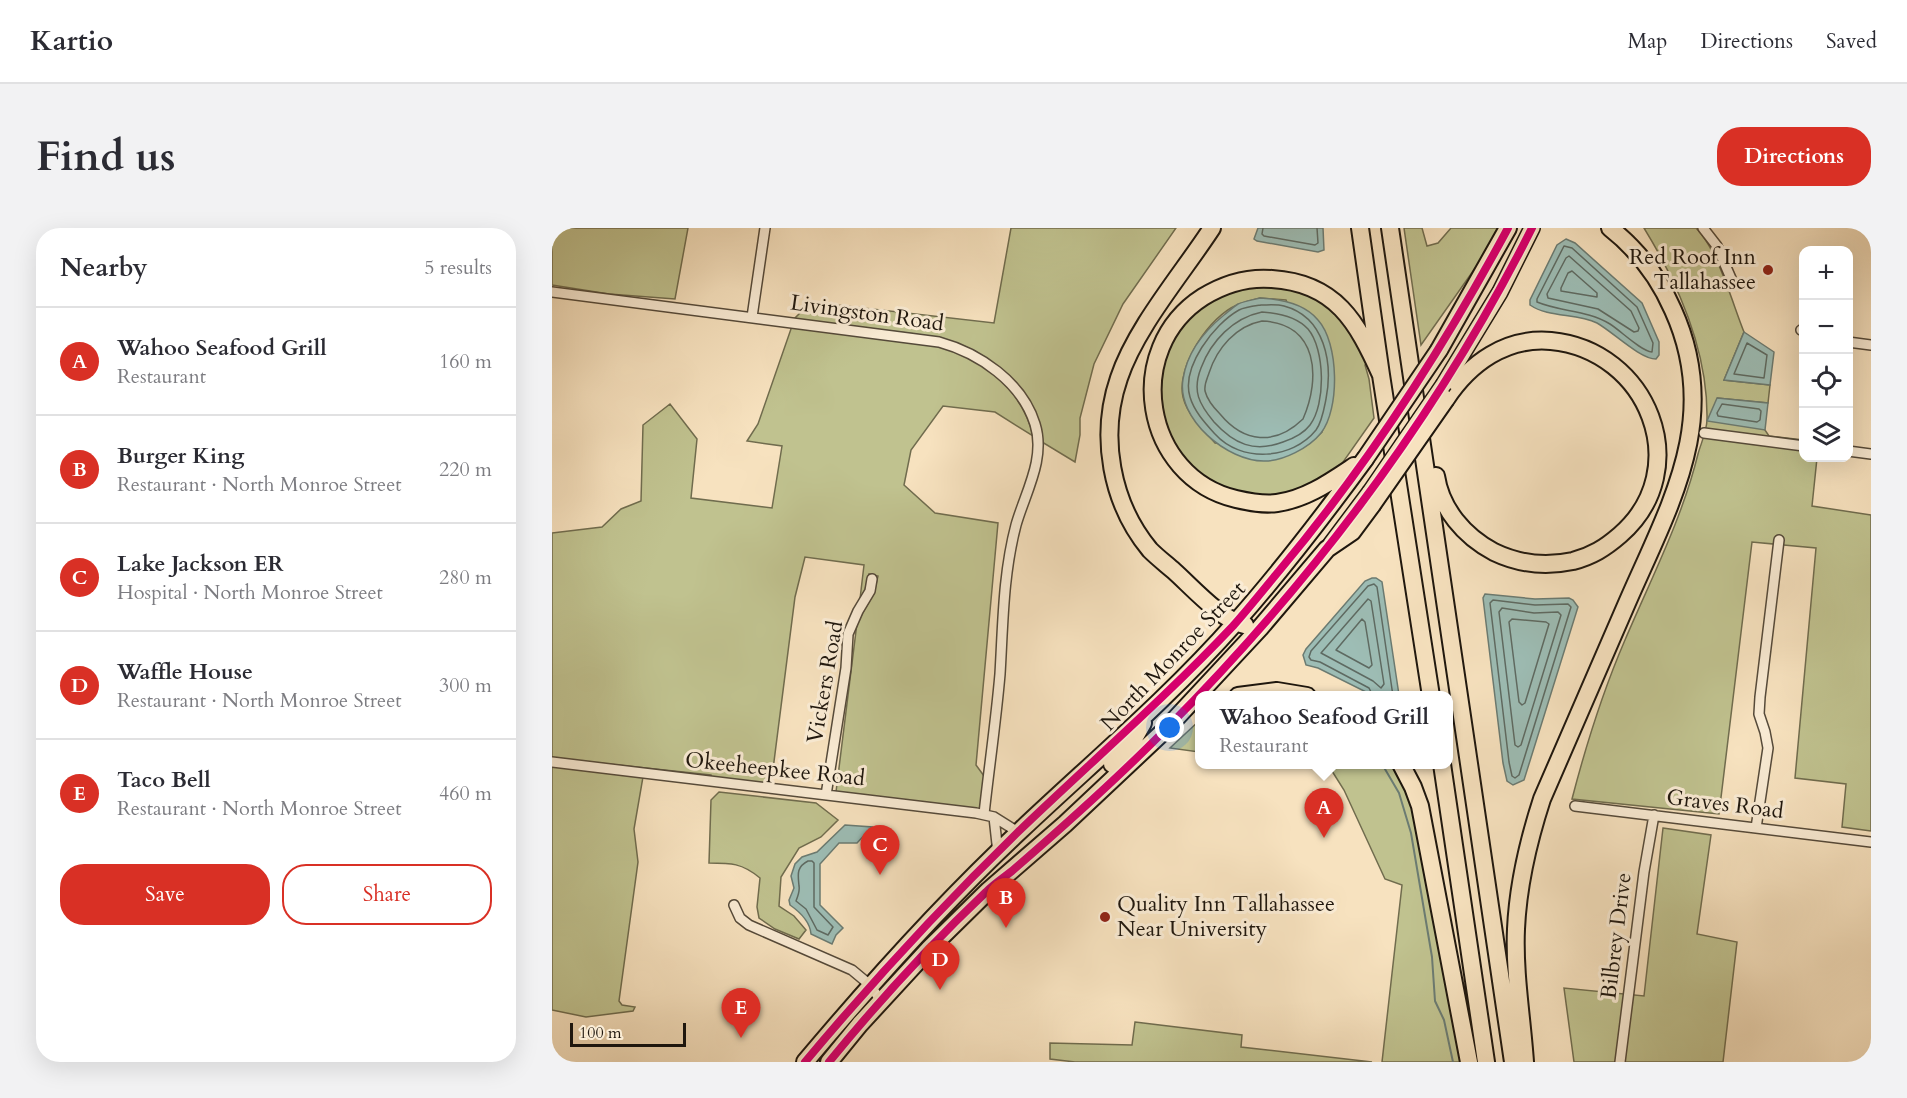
<!DOCTYPE html>
<html lang="en">
<head>
<meta charset="utf-8">
<style>
	:root { --surface:#fff; --page:#f2f2f3; --text:#2b2b33; --muted:#7c7c81; --line:#e1e1e2; --accent:#d93025 }
	body { margin:0; font-family:Cardo,serif; background:var(--page); color:var(--text) }
	.controls { position:absolute; right:18px; top:18px; display:grid; overflow:hidden; border-radius:12px; box-shadow:0 6px 24px #0002 }
	.controls button { width:54px; height:54px; display:grid; place-items:center; padding:0; border:0; border-bottom:2px solid var(--line); background:var(--surface); color:var(--text); font:30px sans-serif }
	.scale { position:absolute; left:18px; bottom:15px; width:116px; box-sizing:border-box; padding-left:6px; border:3px solid #1f170e; border-top:0; font-size:16px; line-height:21px; white-space:nowrap; color:#1f170e; -webkit-text-stroke:4px #faecd5; paint-order:stroke }
	.you { position:absolute; left:618px; top:500px; width:21px; height:21px; margin:-15px; border:4px solid #fff; border-radius:50%; background:#1a73e8; box-shadow:0 0 0 9px #1a73e833 }
	.badge { display:grid; place-items:center; width:39px; height:39px; border-radius:50%; background:var(--accent); color:#fff; font-size:20px; font-weight:700 }
	.pin { position:absolute; translate:-50% -50px; filter:drop-shadow(0 2px 3px #0008) }
	.pin::after { content:''; position:absolute; top:32px; width:21px; height:18px; background:inherit; clip-path:polygon(0 0,100% 0,50% 100%) }
	.popup { position:absolute; left:643px; top:463px; width:258px; height:78px; box-sizing:border-box; display:grid; place-content:center; border-radius:12px; background:var(--surface); filter:drop-shadow(0 2px 4px #0005); font-size:20px; white-space:nowrap; color:var(--muted) }
	.popup b { font-size:22px; color:var(--text) }
	.popup::after { content:''; position:absolute; left:50%; top:100%; margin-left:-12px; border:12px solid transparent; border-top-color:var(--surface) }
	.list { margin:0; padding:0; list-style:none }
	h2 { display:flex; justify-content:space-between; align-items:center; height:78px; margin:0; padding:0 24px; font-size:26px }
	h2 small { font-size:20px; font-weight:400; color:var(--muted) }
	.list li { display:grid; grid-template-columns:39px 1fr auto; gap:18px; align-items:center; box-sizing:border-box; height:108px; padding:0 24px; border-top:2px solid var(--line) }
	.list b { display:block; font-size:22px; white-space:nowrap }
	.list p { margin:0; font-size:20px; white-space:nowrap; color:var(--muted) }
	.list em { font-size:20px; font-style:normal; color:var(--muted) }
	.actions { display:flex; gap:12px; padding:18px 24px }
	.actions a { flex:1; padding:14px 0; border:2px solid var(--accent); border-radius:24px; text-align:center; font-size:21px; color:var(--accent) }
	.actions .main { background:var(--accent); color:#fff }
	.icon { flex:none; width:33px; height:33px; fill:none; stroke:currentColor; stroke-width:2; stroke-linecap:round; stroke-linejoin:round }
	.map { position:relative; flex:none; width:1319px; height:834px; overflow:hidden; border-radius:24px }
	header { display:flex; align-items:center; gap:36px; box-sizing:border-box; height:84px; padding:0 30px; background:var(--surface); border-bottom:2px solid var(--line) }
	header strong { font-size:28px }
	nav { display:flex; gap:33px; margin-inline-start:auto; font-size:21px }
	.intro { display:flex; align-items:center; justify-content:space-between; box-sizing:border-box; height:144px; padding:0 36px }
	h1 { margin:0; font-size:42px }
	.button { padding:15px 27px; border-radius:24px; background:var(--accent); color:#fff; font-size:21px; font-weight:700 }
	main { display:flex; gap:36px; padding:0 36px }
	aside { flex:1; background:var(--surface); border-radius:24px; box-shadow:0 6px 24px #0002 }
	.map>svg:first-child { display:block }
</style>
</head>
<body>
<header>
<strong>Kartio</strong>
<nav><a>Map</a><a>Directions</a><a>Saved</a></nav>
</header>
<div class="intro"><h1>Find us</h1><a class="button">Directions</a></div>
<main>
<aside>
<h2>Nearby<small>5 results</small></h2>
<ul class="list">
<li><span class="badge">A</span><div><b>Wahoo Seafood Grill</b><p>Restaurant</p></div><em>160 m</em></li>
<li><span class="badge">B</span><div><b>Burger King</b><p>Restaurant · North Monroe Street</p></div><em>220 m</em></li>
<li><span class="badge">C</span><div><b>Lake Jackson ER</b><p>Hospital · North Monroe Street</p></div><em>280 m</em></li>
<li><span class="badge">D</span><div><b>Waffle House</b><p>Restaurant · North Monroe Street</p></div><em>300 m</em></li>
<li><span class="badge">E</span><div><b>Taco Bell</b><p>Restaurant · North Monroe Street</p></div><em>460 m</em></li>
</ul>
<div class="actions"><a class="main">Save</a><a>Share</a></div>
</aside>
<div class="map">
<svg width="1319" height="834" viewBox="0 0 1319 834">
	<rect width="100%" height="100%" fill="#f7e2bf"/>
	<filter id="stains"><feTurbulence type="fractalNoise" baseFrequency=".00333" numOctaves="4"/><feColorMatrix values="0 0 0 0 .2 0 0 0 0 .09 0 0 0 0 .02 0 0 0 .5 -.17"/></filter>
	<radialGradient id="worn" r=".72"><stop offset=".6" stop-color="#630" stop-opacity="0"/><stop offset="1" stop-color="#630" stop-opacity=".3"/></radialGradient>
	<path fill="#c0c28f" stroke="#706c4e" stroke-width="1.5" fill-rule="evenodd" d="M0 0H136L123 71 57 66 0 57Z
		M459 0H624L571 76 542 136 528 190V207L523 234 490 214 487 195 449 142 423 123 399 113 363 106 242 91 259 74 442 95Z
		M852 0H870L875 18 886 15 899 0H946L933 26 869 117Z
		M1092 0H1144C1166 22 1180 74 1192 104L1172 152 1218 157 1216 175 1165 170 1213 202 1217 208 1251 212 1252 230H1265L1260 278 1319 287V603L1290 599 1294 556 1243 550 1264 320 1200 314 1167 586 1020 571C1034 517 1051 463 1073 412 1099 351 1130 291 1146 226 1149 215 1155 203 1155 191 1156 123 1127 57 1092 0Z
		M693 56 756 63 797 95 815 135 813 137 817 151 822 190 789 237 747 263 714 269 675 263 635 237 609 193 607 141 634 87ZM708 70 734 72 778 180 770 204 758 215 742 224 663 215C651 202 635 186 631 169 624 138 658 88 685 77 692 74 701 72 708 70Z
		M240 98C269 102 298 106 327 110 346 112 367 113 386 118 430 129 471 163 481 208L443 184 391 178 359 222 352 257 383 285 446 295 424 537 432 548 428 581 284 564 305 395 322 365 326 348 317 346 313 362 308 371 312 337 253 329 243 369 219 557 160 550 159 547 0 530V305L50 299 69 281 89 273 91 197 118 176 145 211 139 270 220 280 230 218 195 213 206 196Z
		M647 493V524L618 520Z
		M756 537H845L859 564 913 834H830L850 657 833 651 792 562 780 543Z
		M0 538 91 549 82 601 86 634 67 773 70 777 83 779 81 783 34 789 0 782Z
		M167 564 264 575 286 592 269 609 247 620 229 649 227 678 242 688 254 702 247 711 223 701 207 690 205 679 208 650C190 635 179 635 157 635L159 572Z
		M1111 600 1159 607 1145 706 1185 714 1171 834H1022L1012 760 1092 768Z
		M583 794 690 807 689 819 820 834H523L498 831V815L580 817Z"/>
	<path fill="#9dbdb5" stroke="#6b7b72" stroke-width="1.5" d="M706 0H771L772 22 766 24 705 13 702 11Z
		M1014 11 1023 15 1090 75 1107 114V127L1104 131C1088 131 1061 104 1045 95 1024 85 997 90 978 77V72L1005 17Z
		M708 70C729 71 752 75 766 92 787 115 788 181 769 205 757 220 731 233 713 233 676 234 624 191 631 151 635 125 651 104 672 87 676 84 681 79 686 76 693 73 701 72 708 70Z
		M1192 104 1222 124 1218 157 1172 152Z
		M1165 170 1216 175 1213 202 1155 193Z
		M820 350H824L830 354 847 467H820L766 440 754 437 751 427 754 421 813 353Z
		M933 366 983 371 1017 370 1021 372 1026 379 972 552 961 557 955 553 951 535 931 370Z
		M293 597 320 599 305 615H287L268 636V677L291 700 284 707 280 716 259 706C258 693 248 684 238 677L237 672 242 660 239 648 243 636 250 629 265 624Z"/>
	<g fill="none" stroke-linecap="round" stroke-linejoin="round">
		<path stroke="#5e6a62" stroke-width="1.5" d="M711 0 710 6 712 8 763 17 766 15 765 0
			M1012 18 1020 20 1085 79 1101 115 1100 124C1089 123 1069 103 1058 96 1035 82 1009 84 985 74V71Z
			M1017 28 1079 83 1087 100 1086 103 1082 104 1046 81 996 70 995 66 1014 30Z
			M1020 43 1045 65V69L1009 63V60L1016 45Z
			M709 77C716 77 725 76 732 78 773 89 781 135 774 171 772 181 770 194 764 202 740 232 689 235 663 206 653 195 642 183 638 169 629 139 662 96 687 82 693 79 702 78 709 77Z
			M710 84C726 85 744 88 756 101 773 121 774 176 758 197 752 205 740 211 731 214 702 225 682 216 662 194 647 176 640 163 649 140 659 113 681 90 710 84Z
			M710 93C766 95 769 150 751 191 723 218 692 215 668 186 662 180 655 171 653 163 652 156 655 151 657 145 665 120 684 98 710 93Z
			M1195 115 1215 127 1212 150 1182 146Z
			M1170 176 1207 181 1209 183 1208 192 1205 194 1166 188 1165 185Z
			M816 371 819 373 832 456 829 460 821 453 769 425Z
			M941 372 983 377 1016 376 1019 379 967 547 963 550 960 548 957 534 938 375Z
			M950 380 982 385 1006 384 1009 387 969 517 966 519 963 517 947 384Z
			M810 391 813 394 820 437 817 440 784 422Z
			M960 391 994 394 997 396 973 475 970 477 967 474 957 394Z
			M821 468 817 460 768 434 759 432 757 429 759 423 816 358 822 356 825 359 841 468
			M256 633H260L262 635V679L281 699 276 707 265 702 254 681 244 673C246 668 248 663 247 658 246 647 244 639 256 633Z"/>
		<path stroke="#6b7b72" stroke-width="2" d="M647 502 648 501
			M830 536 847 565 859 605 880 729 883 773 892 792 901 834"/>
		<g stroke="#554a3a" stroke-width="12">
			<path id="street" d="M1151 0 1165 18 1181 55
				M0 64 387 114C427 125 470 154 483 196 494 231 473 265 464 297 451 346 451 396 448 446 444 493 437 540 432 586
				M200 89 213 0
				M1249 102 1252 103
				M1296 114 1319 117
				M1152 205 1252 218
				M1296 223 1319 226
				M0 534 424 585 442 589 466 604
				M274 567 294 440 296 406 306 383 318 363 320 351
				M1023 578 1319 614
				M442 589 446 625
				M1204 600 1216 520 1213 504 1207 486 1208 469 1227 312
				M182 677 188 690 197 697 300 742 318 757 329 773
				M1068 834 1092 644 1102 587"/>
		</g>
		<g stroke="#1f170e" stroke-width="18">
			<path id="primary" d="M892 156 948 64 980 0
				M779 316 818 264"/>
		</g>
		<g stroke="#1f170e" stroke-width="20">
			<path id="highway" d="M660 0C630 46 584 99 567 150 547 208 559 275 598 322 605 329 614 336 622 343 640 359 670 393 693 397
				M808 0 829 147 879 468
				M838 0 961 834
				M887 122 956 0
				M802 238C778 254 754 271 725 275 711 277 697 274 684 271 591 249 570 121 651 69 672 56 695 49 720 51 784 55 805 94 829 147
				M884 248C889 281 912 308 942 324 967 336 993 339 1021 333 1040 328 1053 320 1068 307 1144 241 1096 122 999 113 954 109 918 135 894 171
				M686 468 725 463 755 468
				M560 536 575 523 591 495
				M849 536 861 559 868 578 917 834
				M890 536 934 834
				M253 834C321 753 392 674 469 602 541 534 618 469 684 394 730 342 772 287 813 231
				M277 834 308 796 378 720 437 662 513 596 613 502 708 400 775 321 800 304 820 277
				M973 834C970 790 962 745 964 701 966 656 976 614 990 571 1018 506 1047 441 1075 375 1118 276 1170 190 1121 82 1107 50 1086 22 1058 0"/>
		</g>
		<use href="#street" stroke="#faecd5" stroke-width="9"/>
		<use href="#primary" stroke="#f7e2bf" stroke-width="15"/>
		<use href="#highway" stroke="#f7e2bf" stroke-width="16"/>
		<g stroke="#1f170e" stroke-width="18" stroke-linecap="butt">
			<path id="primary-bridge" d="M818 264 892 156"/>
		</g>
		<g stroke="#1f170e" stroke-width="20" stroke-linecap="butt">
			<path id="highway-bridge" d="M813 231 887 122
				M820 277 894 171"/>
		</g>
		<use href="#primary-bridge" stroke="#f7e2bf" stroke-width="15"/>
		<use href="#highway-bridge" stroke="#f7e2bf" stroke-width="16"/>
		<g stroke="#faecd5" stroke-width="11">
			<path id="cycleway" d="M253 834C320 754 391 677 466 604 538 535 613 470 681 398 697 380 712 361 727 343 815 238 891 121 956 0
				M277 834C326 774 378 717 434 664 442 656 451 650 460 643 512 598 565 551 614 501 760 354 887 185 980 0"/>
		</g>
		<use href="#cycleway" stroke="#d6006c" stroke-width="8"/>
	</g>
	<g fill="#8f2418" stroke="#faecd5" stroke-width="2">
		<circle cx="1216" cy="42" r="6"/>
		<circle cx="553" cy="689" r="6"/>
	</g>
	<g text-anchor="middle" dominant-baseline="central" stroke-width="6" stroke-linejoin="round" paint-order="stroke">
		<g font-size="22" fill="#1f170e" stroke="#faecd5" text-anchor="end">
			<text x="1204" y="29">Red Roof Inn<tspan x="1204" dy="25">Tallahassee</tspan></text>
			<text x="565" y="676" text-anchor="start">Quality Inn Tallahassee<tspan x="565" dy="25">Near University</tspan></text>
		</g>
		<g font-size="22" fill="#1f170e" stroke="#faecd5">
			<text transform="translate(315 85) rotate(8)">Livingston Road</text>
			<text transform="translate(621 428) rotate(-46)">North Monroe Street</text>
			<text transform="translate(273 454) rotate(-80)">Vickers Road</text>
			<text transform="translate(223 541) rotate(6)">Okeeheepkee Road</text>
			<text transform="translate(1173 576) rotate(7)">Graves Road</text>
			<text transform="translate(1064 708) rotate(-83)">Bilbrey Drive</text>
		</g>
	</g>
	<rect width="100%" height="100%" filter="url(#stains)"/>
	<rect width="100%" height="100%" fill="url(#worn)"/>
</svg>
<div class="controls">
<button>+</button>
<button>−</button>
<button><svg class="icon" aria-label="locate" viewBox="0 0 24 24"><circle cx="12" cy="12" r="6"/><path d="M12 2v4M12 18v4M2 12h4M18 12h4"/></svg></button>
<button><svg class="icon" aria-label="layers" viewBox="0 0 24 24"><path d="M12 4l9 5-9 5-9-5zM3 14l9 5 9-5"/></svg></button>
</div>
<div class="scale">100 m</div>
<div class="you"></div>
<div class="pin badge" style="left:772px;top:610px">A</div>
<div class="popup"><b>Wahoo Seafood Grill</b>Restaurant</div>
<div class="pin badge" style="left:454px;top:700px">B</div>
<div class="pin badge" style="left:328px;top:647px">C</div>
<div class="pin badge" style="left:388px;top:762px">D</div>
<div class="pin badge" style="left:189px;top:810px">E</div>
</div>
</main>
</body>
</html>
